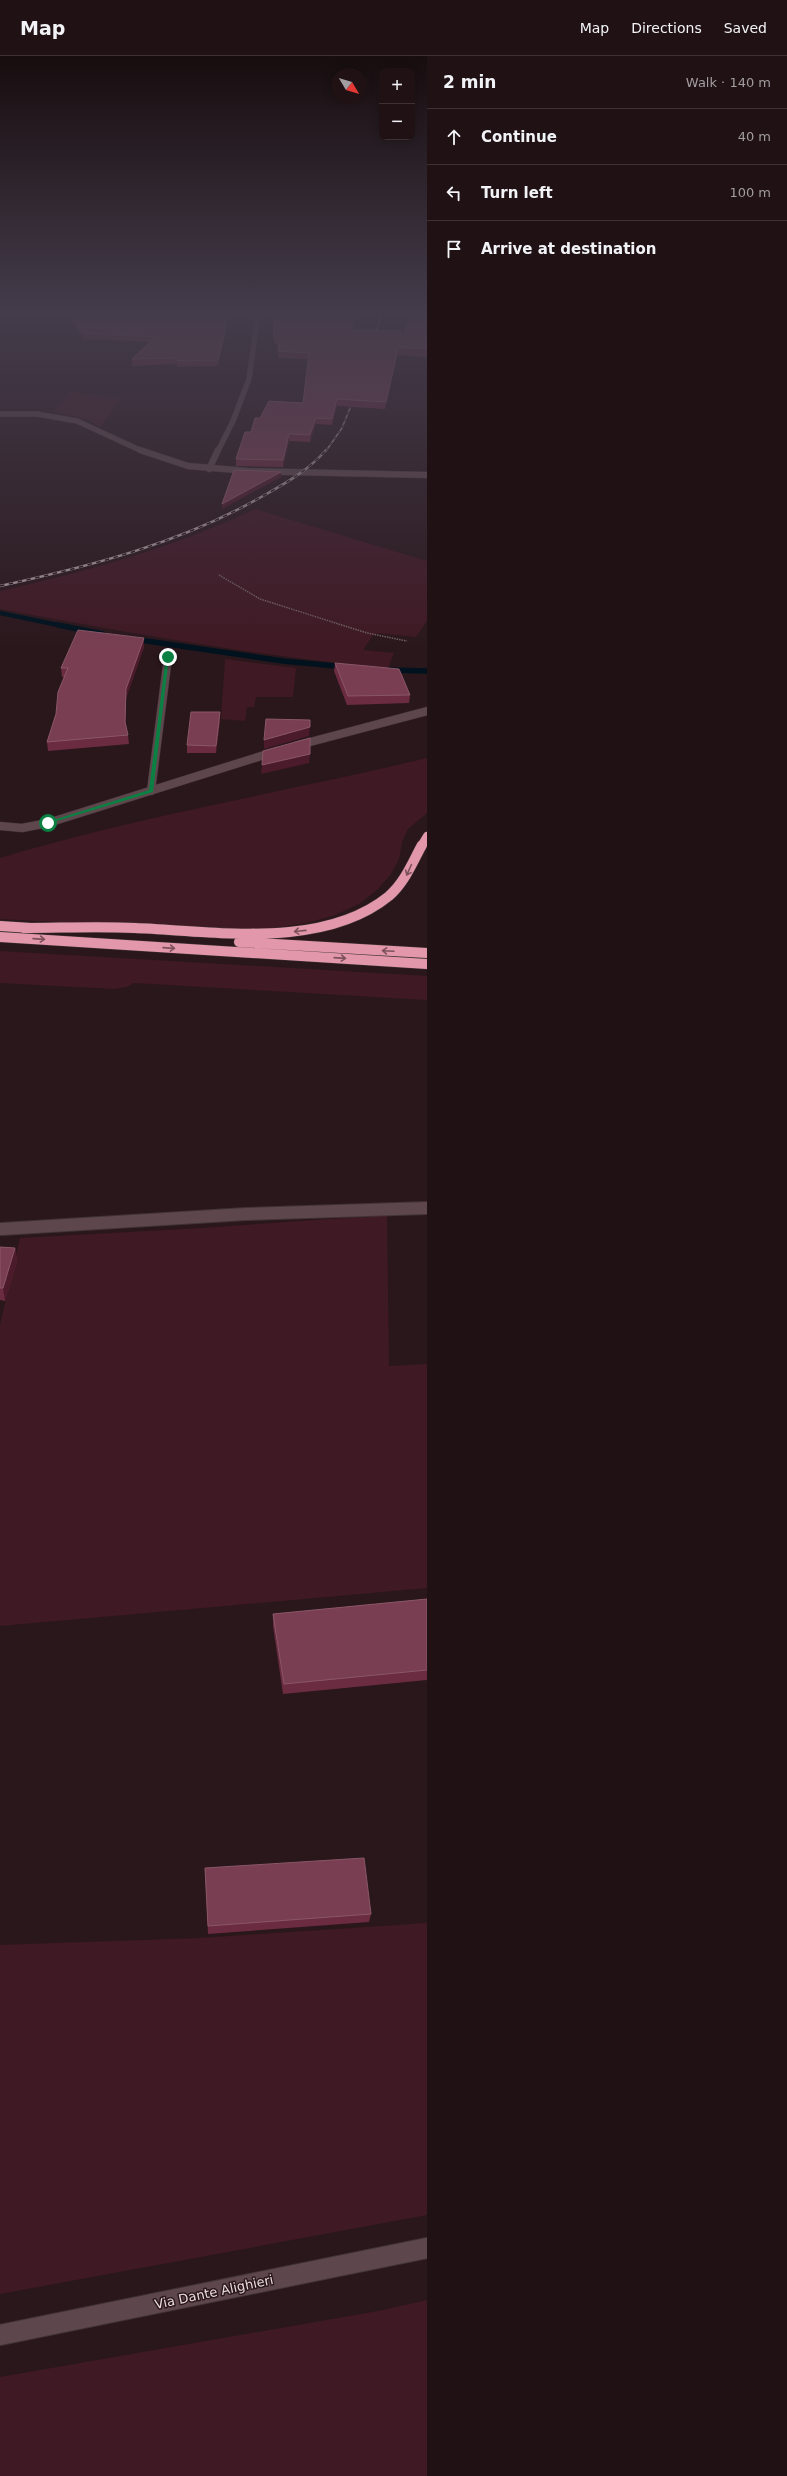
<!DOCTYPE html>
<html lang="en">
<head>
<meta charset="utf-8">
<style>
	:root { --surface:#201115; --page:#2d1f22; --text:#f1f3f6; --muted:#a29da0; --line:#3d3134 }
	body { margin:0; font-family:"DejaVu Sans",sans-serif; background:var(--page); color:var(--text) }
	.controls { position:absolute; right:12px; top:12px; display:grid; overflow:hidden; border-radius:8px; box-shadow:0 2px 10px #0003 }
	.controls button { width:36px; height:36px; display:grid; place-items:center; padding:0; border:0; border-bottom:1px solid var(--line); background:var(--surface); color:var(--text); font:20px sans-serif }
	.compass { position:absolute; left:331px; top:12px; width:36px; height:36px; border-radius:50%; background:var(--surface); box-shadow:0 2px 10px #0003; rotate:128deg }
	.stop { position:absolute; width:12px; height:12px; margin:-9px; border:3px solid #0b8043; border-radius:50%; background:#fff }
	.stop.end { background:#0b8043; border-color:#fff; box-shadow:0 1px 4px #0008 }
	.list { margin:0; padding:0; list-style:none }
	h2 { display:flex; justify-content:space-between; align-items:center; height:52px; margin:0; padding:0 16px; font-size:17px }
	h2 small { font-size:13px; font-weight:400; color:var(--muted) }
	.list li { display:grid; grid-template-columns:26px 1fr auto; gap:12px; align-items:center; box-sizing:border-box; height:56px; padding:0 16px; border-top:1px solid var(--line) }
	.list b { display:block; font-size:15px; white-space:nowrap }
	.list em { font-size:13px; font-style:normal; color:var(--muted) }
	.icon { flex:none; width:22px; height:22px; fill:none; stroke:currentColor; stroke-width:2; stroke-linecap:round; stroke-linejoin:round }
	.map { position:relative; flex:none; width:427px; height:2420px; overflow:hidden }
	header { display:flex; align-items:center; gap:24px; box-sizing:border-box; height:56px; padding:0 20px; background:var(--surface); border-bottom:1px solid var(--line) }
	header strong { font-size:19px }
	nav { display:flex; gap:22px; margin-inline-start:auto; font-size:14px }
	main { display:flex }
	aside { flex:1; background:var(--surface) }
	.map>svg:first-child { display:block }
</style>
</head>
<body>
<header>
<strong>Map</strong>
<nav><a>Map</a><a>Directions</a><a>Saved</a></nav>
</header>
<main>
<div class="map">
<svg width="427" height="2420" viewBox="0 0 427 2420">
	<rect width="100%" height="100%" fill="#2a171c"/>
	<path fill="#3f1924" d="M70 335 121 343 101 371 85 363 53 356Z
		M255 453 427 505V565L416 581 378 577 373 579 363 594 394 597 388 612C257 600 129 577 0 553V535C88 515 173 492 255 453Z
		M225 603 296 612 293 641H256L254 651H247L245 665 221 663Z
		M427 702V757L408 773 402 786 399 803 391 818 378 833 359 848 333 860 306 867 261 874 222 875 0 863V802C140 760 285 736 427 702Z
		M0 895 427 920V944L134 927 127 931 114 933 0 927Z
		M387 1159 389 1310 427 1308V1532L0 1570V1269L20 1182 202 1172Z
		M427 1867V2159L0 2238V1889L199 1882Z
		M427 2244V2420H0V2321L378 2255Z"/>
	<g fill="none" stroke-linecap="round" stroke-linejoin="round">
		<path stroke="#00121e" stroke-width="4.5" d="M0 557 63 570"/>
		<path stroke="#00121e" stroke-width="5.5" d="M58 569 103 578
			M133 583 283 605 346 611
			M389 614 427 615"/>
		<g stroke="#413336" stroke-width="6">
			<path id="minor-far4" d="M0 358H37L77 365 142 395
				M218 395 233 365 249 323 258 257"/>
		</g>
		<g stroke="#413336" stroke-width="7">
			<path id="minor-far3" d="M140 394 188 410 248 415 427 419
				M209 413 218 394"/>
		</g>
		<g stroke="#413336" stroke-width="9">
			<path id="minor-far2" d="M295 690 427 655
				M151 735 168 601
				M0 770 22 772 48 767 277 695"/>
		</g>
		<g stroke="#413336" stroke-width="14">
			<path id="minor-far1" d="M2 1173 246 1158 427 1152"/>
		</g>
		<g stroke="#413336" stroke-width="22">
			<path id="minor" d="M0 2279 427 2192"/>
		</g>
		<g stroke="#413336" stroke-width="9">
			<path id="highway-far1" d="M421 790 427 780"/>
		</g>
		<g stroke="#413336" stroke-width="11">
			<path id="highway" d="M0 870 31 872
				M23 872C60 872 98 870 135 872 214 875 323 894 389 840 405 826 412 807 422 789
				M0 881 427 908
				M239 886 427 897"/>
		</g>
		<path stroke="#6f5e62" stroke-width="1.5" stroke-dasharray="1.5 1" stroke-linecap="butt" d="M219 519 260 543 367 577 407 585"/>
		<use href="#minor-far4" stroke="#5e474c" stroke-width="5"/>
		<use href="#minor-far3" stroke="#5e474c" stroke-width="6"/>
		<use href="#minor-far2" stroke="#5e474c" stroke-width="8"/>
		<use href="#minor-far1" stroke="#5e474c" stroke-width="12"/>
		<use href="#minor" stroke="#5e474c" stroke-width="20"/>
		<use href="#highway-far1" stroke="#e298aa" stroke-width="8"/>
		<use href="#highway" stroke="#e298aa" stroke-width="10"/>
		<g stroke="#a6969a" stroke-width="1.5">
			<path id="rail-far1" d="M373 285 382 257
				M326 395 342 372 355 340"/>
		</g>
		<g stroke="#a6969a" stroke-width="2.5">
			<path id="rail" d="M0 530C91 510 181 487 263 440 286 427 309 414 326 394"/>
		</g>
		<use href="#rail-far1" stroke="#2a171c" stroke-width="1" stroke-dasharray="3.5" stroke-linecap="butt"/>
		<use href="#rail" stroke="#2a171c" stroke-width="1.5" stroke-dasharray="4.5" stroke-linecap="butt"/>
	</g>
	<path fill="#6b2b41" d="M68 257H255L254 258 229 262 218 310 177 311V308L132 310V303L149 286 83 283Z
		M273 257H356L353 274 402 275 400 287 427 257V301L398 299V296L385 353 337 350 332 369 316 368 310 386 289 385 283 411 236 410V403L260 362 303 347 308 303 278 302 279 288H274Z
		M144 582V591L126 642V669L128 679 129 688 48 695 47 686 56 658 64 621H62L61 612Z
		M335 607 410 639 409 647 347 649 334 615Z
		M220 664 216 697H187V689Z
		M0 1191 15 1192 17 1205 5 1245 0 1244Z
		M427 1543V1624L283 1638 273 1570V1558Z
		M205 1812 371 1858 369 1866 208 1878Z"/>
	<path fill="#4c1b2b" d="M229 257H255L254 258 229 262 218 310V304Z
		M402 275V280L399 291 398 296 385 353 386 346Z
		M337 343V350L332 369V363Z
		M316 362V368L310 386V379Z
		M289 378V385L283 411V404Z
		M281 416V421L222 453V448Z
		M144 582V591L126 642V676L125 666 126 633Z
		M220 656V664L216 697V690Z
		M310 671 309 680 264 693V684Z
		M310 698 309 707 261 718 262 709Z
		M15 1192 17 1205 5 1245 3 1232Z"/>
	<path fill="#793e52" stroke="#8a5768" d="M71 257H229L218 304 177 305 178 302 132 303 155 281 83 277Z
		M273 257H355L352 274 402 275 386 346 337 343 332 363 316 362 310 379 289 378 283 404 236 403 245 376H251L255 362H260L269 345 303 347 309 297 278 295 279 282H274Z
		M412 257H427V293L399 291Z
		M234 414 281 416 222 448Z
		M78 574 144 582 126 633 125 666 128 679 47 686 56 658 58 636 68 612H61Z
		M335 607 399 613 410 639 348 640Z
		M191 656H220L216 690 187 689Z
		M266 663 310 664V671L264 684Z
		M310 682V698L262 709 263 695Z
		M0 1191 15 1192 3 1232H0Z
		M427 1543V1614L284 1628 273 1558Z
		M364 1802 371 1858 208 1870 205 1812Z"/>
	<defs><path id="oneway-shaft" d="M-6 0H5M1.5-3L5.5 0L1.5 3" fill="none" stroke-width="1.6" stroke-linecap="round" stroke-linejoin="round"/></defs>
	<g stroke="#7d515c">
		<use href="#oneway-shaft" transform="translate(409 814) rotate(114)"/>
		<use href="#oneway-shaft" transform="translate(300 875) rotate(174)"/>
		<use href="#oneway-shaft" transform="translate(39 883) rotate(4)"/>
		<use href="#oneway-shaft" transform="translate(169 892) rotate(4)"/>
		<use href="#oneway-shaft" transform="translate(388 895) rotate(-177)"/>
		<use href="#oneway-shaft" transform="translate(340 902) rotate(4)"/>
	</g>
	<linearGradient id="sky" x2="0" y2="1"><stop stop-color="#170d0f"/><stop offset="0.43" stop-color="#443c4b"/><stop offset="1" stop-color="#443c4b" stop-opacity="0"/></linearGradient>
	<rect width="427" height="595" fill="url(#sky)"/>
	<path fill="#0b8043" d="M166 600 169 601 153 736 47 768V766L149 734Z"/>
	<g text-anchor="middle" dominant-baseline="central" stroke-width="3" stroke-linejoin="round" paint-order="stroke">
		<g font-size="13" fill="#e9dbde" stroke="#2a171c">
			<text transform="translate(214 2236) rotate(-12)">Via Dante Alighieri</text>
		</g>
	</g>
</svg>
<div class="controls">
<button>+</button>
<button>−</button>
</div>
<svg class="compass" viewBox="-18 -18 36 36"><path d="M0-13l5 13h-10z" fill="#e53935"/><path d="M0 13l5-13h-10z" fill="#a29da0"/></svg>
<div class="stop" style="left:48px;top:767px"></div>
<div class="stop end" style="left:168px;top:601px"></div>
</div>
<aside>
<h2>2 min<small>Walk · 140 m</small></h2>
<ul class="list">
<li><svg class="icon" aria-label="ahead" viewBox="0 0 24 24"><path d="M12 20V5M6 11l6-6 6 6"/></svg><div><b>Continue</b></div><em>40 m</em></li>
<li><svg class="icon" aria-label="left" viewBox="0 0 24 24"><path d="M17 20v-9H6M10 6l-5 5 5 5"/></svg><div><b>Turn left</b></div><em>100 m</em></li>
<li><svg class="icon" aria-label="arrive" viewBox="0 0 24 24"><path d="M6 21V4h12l-3 4 3 4H6"/></svg><div><b>Arrive at destination</b></div></li>
</ul>
</aside>
</main>
</body>
</html>
